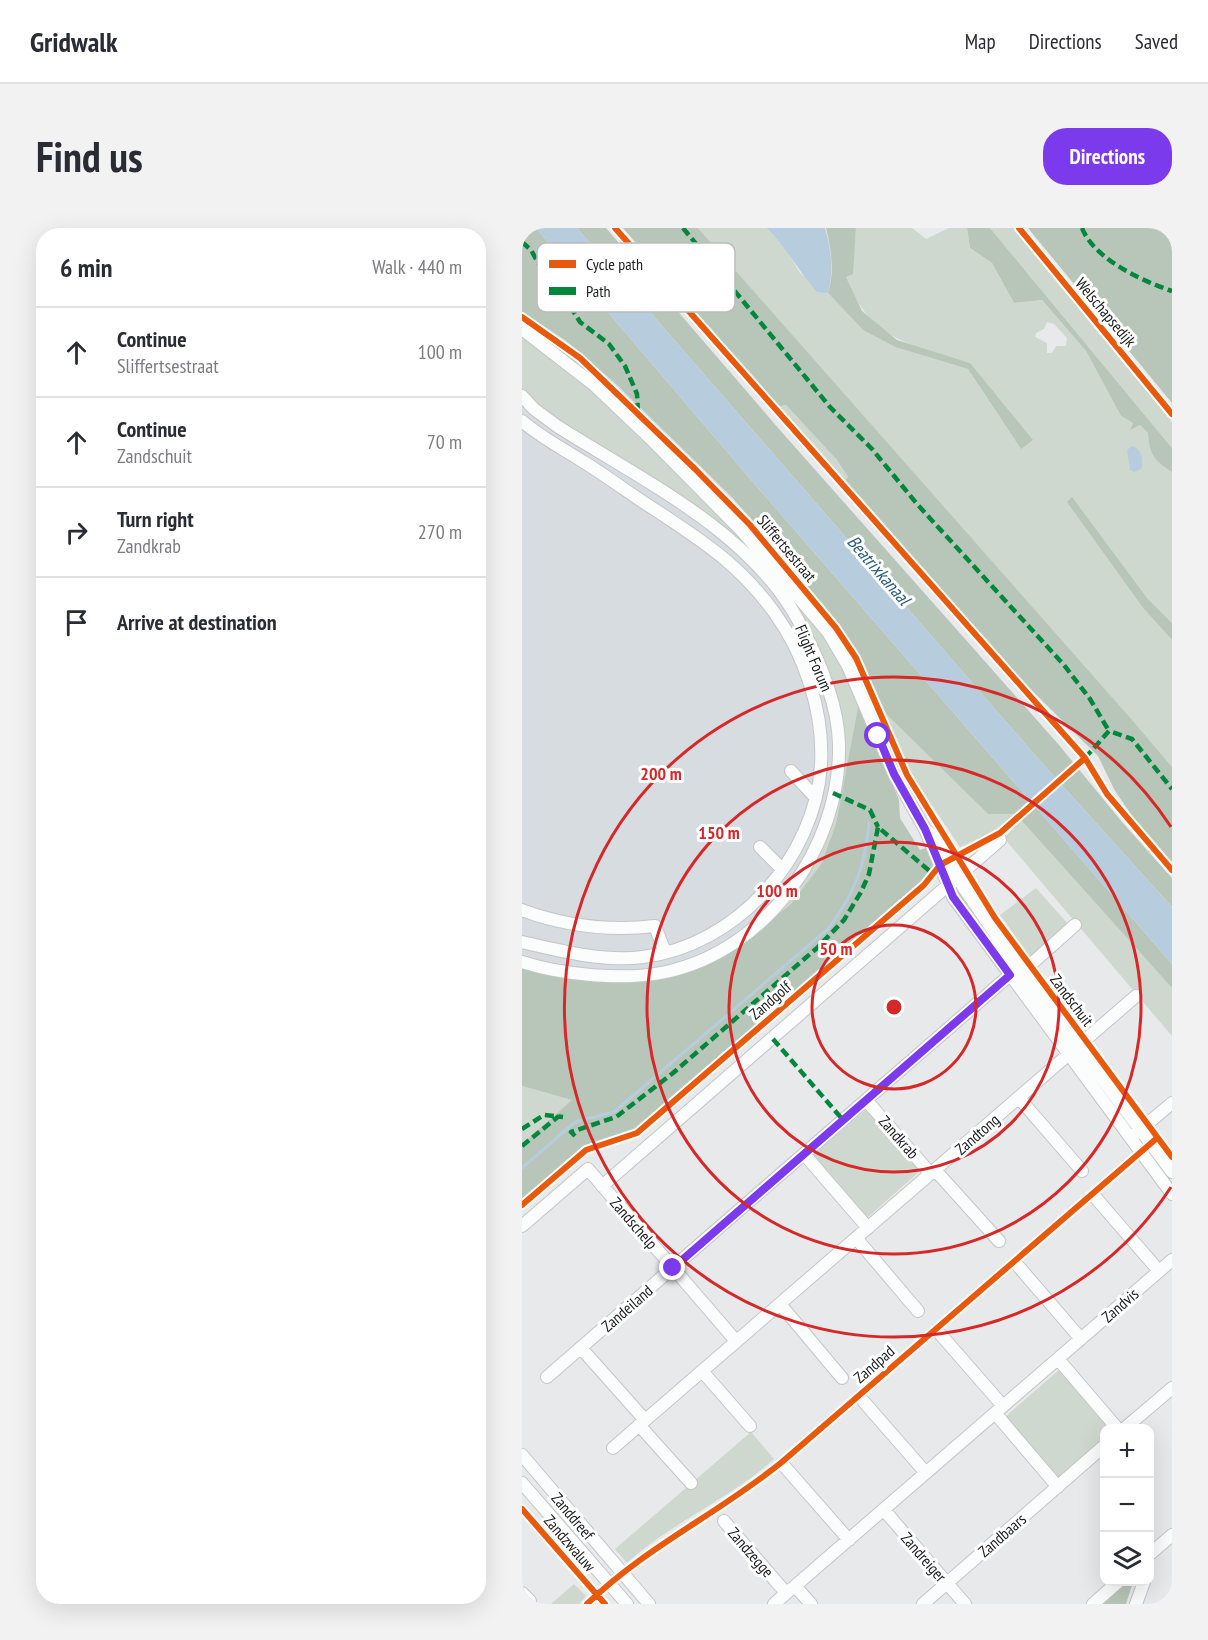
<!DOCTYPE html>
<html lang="en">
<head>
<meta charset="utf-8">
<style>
	:root { --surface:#fff; --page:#f2f2f3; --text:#2b2b33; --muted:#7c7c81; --line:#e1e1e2; --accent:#7c3aed }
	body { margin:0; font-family:"PT Sans Narrow",sans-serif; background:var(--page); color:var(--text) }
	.controls { position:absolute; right:18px; bottom:18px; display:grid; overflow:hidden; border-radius:12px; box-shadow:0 6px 24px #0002 }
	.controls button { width:54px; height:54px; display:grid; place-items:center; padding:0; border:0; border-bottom:2px solid var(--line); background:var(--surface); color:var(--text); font:30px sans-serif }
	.stop { position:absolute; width:18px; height:18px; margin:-14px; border:4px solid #7c3aed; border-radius:50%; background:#fff }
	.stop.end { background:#7c3aed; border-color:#fff; box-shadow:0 2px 6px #0008 }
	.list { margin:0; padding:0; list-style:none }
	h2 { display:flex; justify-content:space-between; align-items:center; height:78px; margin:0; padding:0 24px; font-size:26px }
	h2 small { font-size:20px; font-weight:400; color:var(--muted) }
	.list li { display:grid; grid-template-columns:39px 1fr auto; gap:18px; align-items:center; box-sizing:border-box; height:90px; padding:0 24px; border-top:2px solid var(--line) }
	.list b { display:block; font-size:22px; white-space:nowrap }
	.list p { margin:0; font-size:20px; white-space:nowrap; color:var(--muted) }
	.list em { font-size:20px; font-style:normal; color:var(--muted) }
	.icon { flex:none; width:33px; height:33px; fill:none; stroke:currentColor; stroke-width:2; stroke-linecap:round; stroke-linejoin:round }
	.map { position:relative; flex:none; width:650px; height:1376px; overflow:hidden; border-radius:24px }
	header { display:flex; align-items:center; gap:36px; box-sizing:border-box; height:84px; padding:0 30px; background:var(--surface); border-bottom:2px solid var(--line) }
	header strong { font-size:28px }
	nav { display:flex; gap:33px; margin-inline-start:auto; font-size:21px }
	.intro { display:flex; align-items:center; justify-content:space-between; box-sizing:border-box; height:144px; padding:0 36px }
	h1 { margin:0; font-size:42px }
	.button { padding:15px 27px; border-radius:24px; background:var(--accent); color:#fff; font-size:21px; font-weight:700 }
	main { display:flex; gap:36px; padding:0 36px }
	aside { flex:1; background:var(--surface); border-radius:24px; box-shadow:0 6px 24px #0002 }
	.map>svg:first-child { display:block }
</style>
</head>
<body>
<header>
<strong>Gridwalk</strong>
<nav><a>Map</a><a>Directions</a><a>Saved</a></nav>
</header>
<div class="intro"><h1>Find us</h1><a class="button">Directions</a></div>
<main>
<aside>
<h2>6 min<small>Walk · 440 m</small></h2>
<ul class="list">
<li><svg class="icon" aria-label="ahead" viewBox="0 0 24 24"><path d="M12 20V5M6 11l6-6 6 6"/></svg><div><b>Continue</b><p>Sliffertsestraat</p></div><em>100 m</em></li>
<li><svg class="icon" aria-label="ahead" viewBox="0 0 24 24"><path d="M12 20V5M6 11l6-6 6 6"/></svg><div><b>Continue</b><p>Zandschuit</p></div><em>70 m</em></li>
<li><svg class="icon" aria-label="right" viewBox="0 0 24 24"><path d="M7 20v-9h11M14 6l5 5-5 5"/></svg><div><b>Turn right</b><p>Zandkrab</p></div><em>270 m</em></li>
<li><svg class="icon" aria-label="arrive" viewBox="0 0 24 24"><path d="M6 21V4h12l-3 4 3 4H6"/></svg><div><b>Arrive at destination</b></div></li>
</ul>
</aside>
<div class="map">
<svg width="650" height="1376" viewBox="0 0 650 1376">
	<rect width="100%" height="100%" fill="#e7e9ea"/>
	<path fill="#d7dce1" d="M0 79 61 123 212 264 322 396 341 427 337 481 318 597 193 742 0 753Z"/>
	<path fill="#ced8ce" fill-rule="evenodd" d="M176 0H244L263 19 278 45 305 65C313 45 309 20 304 0 309 21 312 44 306 65L341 102 373 119 446 141 499 221 448 135C390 117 347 112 324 49L331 34 334 0H390L404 11 427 0H445L448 20 470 35 492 75 520 72 564 123 599 188 611 195 608 201 618 197 626 205C627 225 634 234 650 244V395L625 370 622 381 650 412V539ZM525 94 532 96 545 110 544 118H534L530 125H525V115L513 109 514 105 522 101Z
		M468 0H491L650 194V220Z
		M0 92C55 128 101 174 148 220 212 282 279 348 327 424L324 425 101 177 55 135 0 95Z
		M0 107 63 155 208 297 303 409 337 474 314 596 299 636 269 676 230 707 263 674 319 546 306 444 214 311 90 230 9 173 0 162Z
		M264 177 315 232 326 249 321 255 255 179Z
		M364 486 466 586H491L477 603 438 619 386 542Z
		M499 592 650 760V808L482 610Z
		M514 660 547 697 509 730 478 687Z
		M0 858 51 872 0 916Z
		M346 880 400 941 344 991 289 928Z
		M538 1141 589 1200H582V1210L534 1252 481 1191Z
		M229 1204 252 1231C206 1272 150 1294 105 1335L93 1321Z
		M52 1356 64 1368 57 1376H29Z"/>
	<path fill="#b8c6b9" d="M0 0H14L230 253 650 736V760L499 592 491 586H466L364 486 338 428 318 397 211 270 94 156 43 112 0 84Z
		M55 0H84L257 201 537 517 600 594 650 650V679L520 535Z
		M101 0H176L610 492 650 539V634L616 597 592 561 576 528 482 435 321 255 326 249 315 232 264 177 255 179Z
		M304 0H334L331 46 324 49 340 83 375 112 448 135 511 212 499 221 446 141 373 119 341 102 306 65C313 44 309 21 304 0Z
		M445 0H468L650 220V244C633 233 627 227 626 205L618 197 608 202 611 195 599 188 564 123 520 72 492 75 470 35 448 20Z
		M506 0H650V175Z
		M550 269 625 370 650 395V412L622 381 545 274Z
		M337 474 377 572 378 590 398 622 406 619 413 638 400 656 115 903 68 916 0 973V916L50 872 0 858V739L144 749 230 707 269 676 299 636 314 596Z
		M600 1354H611L604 1376H575Z"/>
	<path fill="#b7cddd" d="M14 0H55L520 535 650 679V736L230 253Z
		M244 0H303C309 21 312 44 306 65L295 64C276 43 265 19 244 0Z
		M610 218C620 221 622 232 619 241L612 244 608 242 605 222Z"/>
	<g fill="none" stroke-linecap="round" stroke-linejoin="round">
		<path stroke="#b7cddd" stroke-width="3" d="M0 940 53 894 92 884 307 700C333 664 343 639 347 595"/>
		<g stroke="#c3c5c6" stroke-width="14">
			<path id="minor" d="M0 101 71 156 131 213 220 303 306 404 326 438 372 546 403 601 431 669 650 966
				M0 168 12 181 35 198C118 251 228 303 276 392 296 429 316 474 317 516 319 619 245 722 144 744 102 753 40 747 0 734
				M0 193C18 209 40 220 60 233 85 248 108 266 132 281 180 313 216 335 252 384 283 427 302 484 299 537 293 630 214 718 121 729 81 734 39 723 0 714
				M269 543 293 569
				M404 602 415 611 442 660 499 743 650 944
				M238 619 260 641
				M0 682C43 698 88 703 133 698L143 724
				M497 870 560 943
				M344 872 409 946
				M612 907 650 875
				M282 926 346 1000
				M413 942 477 1013
				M80 958 478 612
				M573 969 637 1043
				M0 998 66 941 214 1113
				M334 1010 396 1083
				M497 1039 559 1111
				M258 1076 320 1150
				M419 1107 481 1178
				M59 1120 123 1192
				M536 1131 595 1200
				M180 1143 228 1198
				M25 1149 488 747 507 738 553 697
				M342 1174 404 1245
				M473 1185 536 1259
				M117 1197 169 1255
				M603 1200 650 1160
				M91 1220 614 768
				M0 1227 127 1376
				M263 1239 327 1312
				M0 1255 105 1376
				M362 1282 443 1376
				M202 1293 264 1365
				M628 1326 650 1307
				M0 1365 8 1373
				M252 1376 269 1361
				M289 1376 273 1358 650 1032
				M401 1376 582 1218
				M571 1376 596 1354
				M614 1376 622 1354"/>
		</g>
		<use href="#minor" stroke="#fbfcfc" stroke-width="12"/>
		<path stroke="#00873e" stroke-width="4.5" stroke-dasharray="9 4.5" stroke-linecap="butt" d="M161 0 308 179 350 221 395 276 542 437 568 471 587 503
			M560 0C572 31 620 53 650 63
			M0 14 9 22 20 42 42 68 58 94 87 116 103 138 115 166 116 185
			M563 530 587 503 610 511 650 561
			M311 565 348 582 356 599
			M251 811 321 892
			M0 901 22 887 41 889
			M53 908 49 904 94 889 151 845 295 720 322 692 339 664 347 646 356 599 410 645
			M0 918 37 888"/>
		<g stroke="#fff" stroke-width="10">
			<path id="cycleway" d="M93 0 563 530 585 566 650 642
				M497 0 650 186
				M0 89 58 130 173 241 228 297 314 400 334 430 385 547 473 690 650 929
				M0 977 64 922 115 905 402 657 418 637 478 605 563 530
				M0 1281 83 1376
				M65 1376C125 1318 196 1286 260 1234L635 910"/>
		</g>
		<use href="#cycleway" stroke="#e8590c" stroke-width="6"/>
	</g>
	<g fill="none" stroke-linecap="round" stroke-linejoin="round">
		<path stroke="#7c3aed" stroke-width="8" d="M151 1040 488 747 431 669 403 601 372 546 356 508"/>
	</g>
	<g fill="none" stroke="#d62828" stroke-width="3">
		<circle cx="372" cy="779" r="82"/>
		<circle cx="372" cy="779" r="165"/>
		<circle cx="372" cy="779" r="247"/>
		<path d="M649 959A330 330 0 1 1 649 599"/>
	</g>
	<g text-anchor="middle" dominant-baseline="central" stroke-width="6" stroke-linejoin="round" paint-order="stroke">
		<g font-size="16" fill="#202122" stroke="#fff">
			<text transform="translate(584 84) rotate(50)">Welschapsedijk</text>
			<text transform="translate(265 320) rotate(50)">Sliffertsestraat</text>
			<text transform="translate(292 430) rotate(67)">Flight Forum</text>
			<text transform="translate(248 772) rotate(-41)">Zandgolf</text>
			<text transform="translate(550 772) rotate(53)">Zandschuit</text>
			<text transform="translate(455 906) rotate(-41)">Zandtong</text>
			<text transform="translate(377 909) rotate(49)">Zandkrab</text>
			<text transform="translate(112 995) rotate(49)">Zandschelp</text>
			<text transform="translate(598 1077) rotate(-41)">Zandvis</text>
			<text transform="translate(105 1080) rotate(-41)">Zandeiland</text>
			<text transform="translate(352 1136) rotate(-41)">Zandpad</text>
			<text transform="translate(51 1288) rotate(50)">Zanddreef</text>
			<text transform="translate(480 1307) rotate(-41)">Zandbaars</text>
			<text transform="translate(48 1315) rotate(49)">Zandzwaluw</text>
			<text transform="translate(229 1324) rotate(49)">Zandzegge</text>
			<text transform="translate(402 1329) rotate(49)">Zandreiger</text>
		</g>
		<g font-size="18" font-style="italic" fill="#2b5c7e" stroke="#fff">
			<text transform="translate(357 342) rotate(49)">Beatrixkanaal</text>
		</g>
	</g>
	<rect x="15" y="15" width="198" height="69" rx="9" fill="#fff" stroke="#bcbcbd" stroke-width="1.5"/>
	<rect x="27" y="32" width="27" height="8" fill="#e8590c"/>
	<rect x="27" y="59" width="27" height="8" fill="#00873e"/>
	<g font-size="16" fill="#202122">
		<text x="64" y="42">Cycle path</text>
		<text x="64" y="69">Path</text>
	</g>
	<circle cx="372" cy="779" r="9" fill="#d62828" stroke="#fff" stroke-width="3"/>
	<g font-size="18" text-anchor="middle" font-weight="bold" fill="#d62828" stroke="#fff" stroke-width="6" stroke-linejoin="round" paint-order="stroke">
		<text x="139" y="552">200 m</text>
		<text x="197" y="611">150 m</text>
		<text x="255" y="669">100 m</text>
		<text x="314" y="727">50 m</text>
	</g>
</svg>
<div class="controls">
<button>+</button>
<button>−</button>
<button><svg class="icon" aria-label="layers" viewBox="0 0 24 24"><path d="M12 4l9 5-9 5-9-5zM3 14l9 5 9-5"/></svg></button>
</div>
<div class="stop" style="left:356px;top:508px"></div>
<div class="stop end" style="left:151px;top:1040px"></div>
</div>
</main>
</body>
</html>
